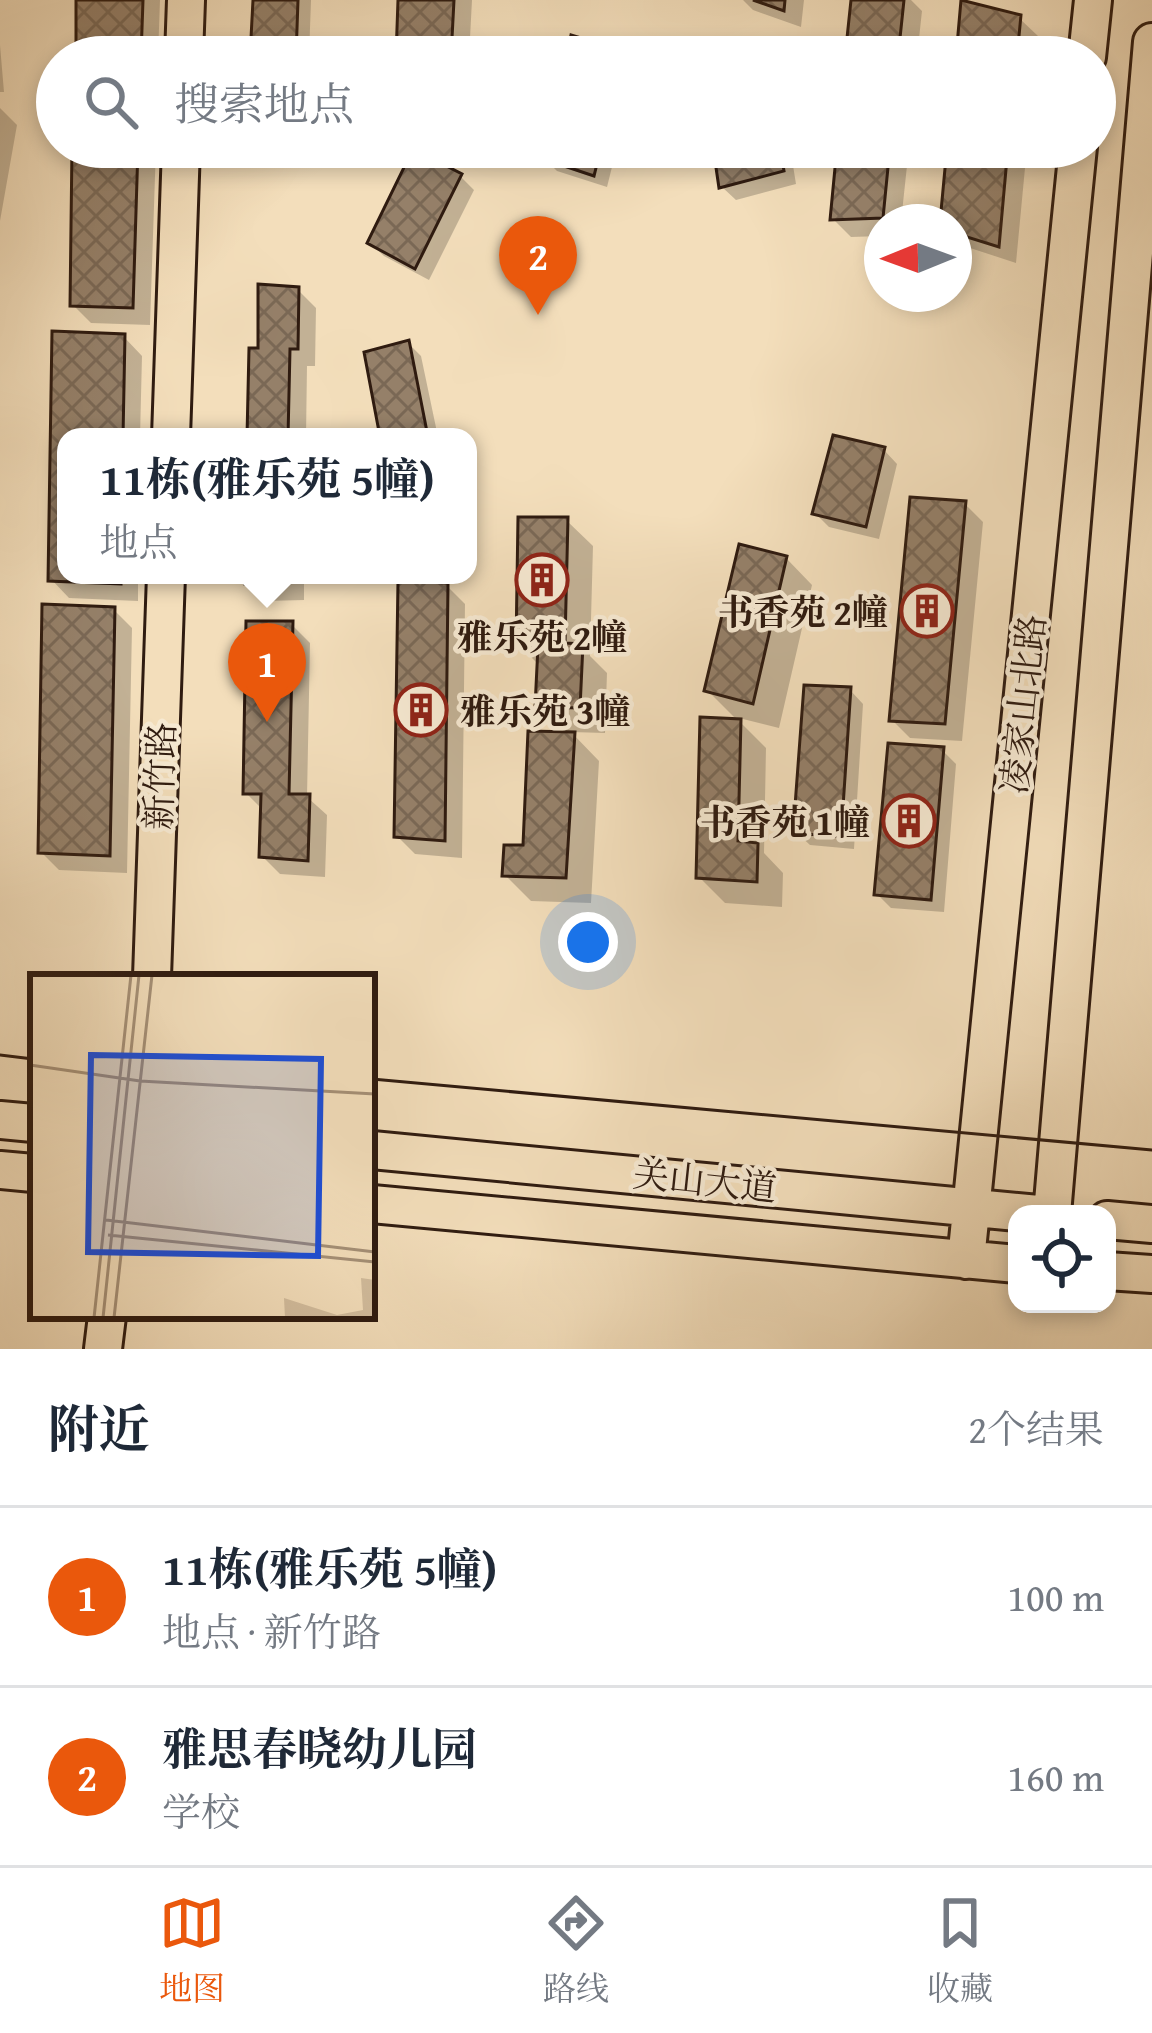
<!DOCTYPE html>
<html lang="zh">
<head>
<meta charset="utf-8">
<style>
	:root { --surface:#fff; --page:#f2f2f3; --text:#1f2937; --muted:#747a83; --line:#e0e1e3; --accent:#ea580c }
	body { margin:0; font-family:"Gentium Book Plus","Noto Serif SC",serif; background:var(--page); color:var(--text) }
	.controls { position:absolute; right:36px; bottom:36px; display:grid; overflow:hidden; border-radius:24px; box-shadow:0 6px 18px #0003 }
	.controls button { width:108px; height:108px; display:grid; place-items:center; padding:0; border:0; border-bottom:3px solid var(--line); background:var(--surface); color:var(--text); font:60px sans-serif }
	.compass { position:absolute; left:864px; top:204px; width:108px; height:108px; border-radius:50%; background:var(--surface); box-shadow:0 6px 18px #0003; rotate:269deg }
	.you { position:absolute; left:588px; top:942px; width:42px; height:42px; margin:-30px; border:9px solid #fff; border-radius:50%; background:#1a73e8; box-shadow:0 0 0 18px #1a73e833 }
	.badge { display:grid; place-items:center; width:78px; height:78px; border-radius:50%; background:var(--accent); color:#fff; font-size:39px; font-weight:700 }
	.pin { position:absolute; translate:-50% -99px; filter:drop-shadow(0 3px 6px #0008) }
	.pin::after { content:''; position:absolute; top:63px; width:42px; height:36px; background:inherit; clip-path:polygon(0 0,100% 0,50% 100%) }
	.popup { position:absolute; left:57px; top:428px; width:420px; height:156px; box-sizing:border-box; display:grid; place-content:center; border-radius:24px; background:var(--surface); filter:drop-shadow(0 3px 9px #0005); font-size:39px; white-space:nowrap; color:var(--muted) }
	.popup b { font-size:45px; color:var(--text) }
	.popup::after { content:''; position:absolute; left:50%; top:100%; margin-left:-24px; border:24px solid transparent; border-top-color:var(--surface) }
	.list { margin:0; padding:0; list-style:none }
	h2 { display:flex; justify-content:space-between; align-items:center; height:156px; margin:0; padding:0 48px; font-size:51px }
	h2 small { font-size:39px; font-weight:400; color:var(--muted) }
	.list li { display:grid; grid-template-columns:78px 1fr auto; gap:36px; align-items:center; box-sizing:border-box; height:180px; padding:0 48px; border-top:3px solid var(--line) }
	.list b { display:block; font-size:45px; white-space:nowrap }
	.list p { margin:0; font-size:39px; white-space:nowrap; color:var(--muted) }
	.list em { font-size:39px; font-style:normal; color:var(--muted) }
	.icon { flex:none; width:66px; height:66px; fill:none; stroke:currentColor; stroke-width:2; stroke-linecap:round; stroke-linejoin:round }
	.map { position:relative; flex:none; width:1152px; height:1349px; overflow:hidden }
	.search { position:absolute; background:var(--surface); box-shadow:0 6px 18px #0003; left:36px; right:36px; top:36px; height:132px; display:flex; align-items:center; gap:30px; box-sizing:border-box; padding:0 42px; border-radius:66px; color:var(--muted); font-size:45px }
	.sheet { height:516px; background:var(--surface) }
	nav { display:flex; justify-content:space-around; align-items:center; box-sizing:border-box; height:168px; border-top:3px solid var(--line); background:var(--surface); font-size:33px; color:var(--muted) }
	nav a { display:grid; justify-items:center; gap:6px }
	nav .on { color:var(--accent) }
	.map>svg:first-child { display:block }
</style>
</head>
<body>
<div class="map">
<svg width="1152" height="1349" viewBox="0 0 1152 1349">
	<defs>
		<pattern id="building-cross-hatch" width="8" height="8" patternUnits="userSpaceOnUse" patternTransform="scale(3)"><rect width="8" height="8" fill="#958069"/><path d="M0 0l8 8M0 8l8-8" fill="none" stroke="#7a6855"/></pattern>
	</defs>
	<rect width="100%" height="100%" fill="#f3debb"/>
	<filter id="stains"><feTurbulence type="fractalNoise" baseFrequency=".00167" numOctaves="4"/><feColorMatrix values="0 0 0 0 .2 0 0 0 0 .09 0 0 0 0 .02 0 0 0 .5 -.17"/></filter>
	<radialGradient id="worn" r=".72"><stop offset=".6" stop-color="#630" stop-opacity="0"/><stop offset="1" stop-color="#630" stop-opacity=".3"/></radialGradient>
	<path fill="#0003" d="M79 0H160L158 57H79Z
		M256 0H311L309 57H253Z
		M401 0H472L469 57H399Z
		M743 0H804L801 27 753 10Z
		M854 0H911L922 11 917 57H848Z
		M1019 18 1038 36 1036 57H959Z
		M0 45 4 92H0Z
		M0 108 17 125 0 221Z
		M75 147H156L150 325 91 323 73 305Z
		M259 147H305L304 152 263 151Z
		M546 147H617L607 187 557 171 543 157Z
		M717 147H790L796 184 736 200 722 187Z
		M840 147H909L901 222H882V236L851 237 833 219Z
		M950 147H1027L1016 263 961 245 954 239V222H943Z
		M460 176 474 190 429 280 384 256 370 243Z
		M298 290 316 308 315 366H307L306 437H250L261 351Z
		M55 334 124 337 142 356 140 437H66V575H138V601L69 598 51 579Z
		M408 343 421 356 438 437H383Z
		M884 450 897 464 879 539 829 527 815 513Z
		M965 504 983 522 962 741 910 738 892 720Z
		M566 520 593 546 590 656 607 673 605 733 571 732 599 761 591 903 531 901 505 875 526 848 567 735 538 706 540 666 519 645Z
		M786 558 812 585 779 728 735 717 766 748 764 853 783 873 782 907 725 903 699 877 739 722 708 691Z
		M248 575H304V600L266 601 248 583Z
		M447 586 465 604 462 858 415 854 397 836Z
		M114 610 132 628 127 873 59 870 41 852Z
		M291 624 310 643 307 797 327 815 325 877 280 874 262 856 263 810 246 793Z
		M850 690 863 704 854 849 810 845 796 832Z
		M942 750 956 764 944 912 891 908 877 894Z"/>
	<path fill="url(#building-cross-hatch)" stroke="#2f1b10" stroke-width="3" d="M76 0H143L141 57H76Z
		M253 0H298L296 57H250Z
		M398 0H454L451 57H396Z
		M753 0H785L784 11Z
		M851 0H904L898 57H845Z
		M961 0 1021 15 1017 57H956Z
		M571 35 624 51 623 57H566Z
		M765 47 767 57H723Z
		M72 147H138L133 308 70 306Z
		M543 147H601L594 176 540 158Z
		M713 147H780L784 171 719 188Z
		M837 147H890L883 218 830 220Z
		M947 147H1008L999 247 954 233V222H940Z
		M413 149 462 174 415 269 367 243Z
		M258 284 299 287 298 349H290L288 437H247L249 348H258Z
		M52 331 125 334 123 437H66V575H121V584L48 581Z
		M409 340 428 437H380L364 352Z
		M833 435 885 447 866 527 812 514Z
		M910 497 966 501 945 724 889 721Z
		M518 517H568L565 643 583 644 580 708 535 707 538 646H516Z
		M739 544 787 556 753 704 704 691Z
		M245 575H287V583L245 584Z
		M398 581 448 583 445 841 394 837Z
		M42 604 115 607 110 856 38 853Z
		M246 621H293L289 794H310L308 861 259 857 261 794H243Z
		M804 685 851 687 841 837 793 833Z
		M700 717 741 719 738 841 758 843 757 882 696 878Z
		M528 731 575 732 566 878 502 876 504 845H523Z
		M888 743 944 747 931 900 874 895Z"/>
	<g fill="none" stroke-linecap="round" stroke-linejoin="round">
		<g stroke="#2f1b10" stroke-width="42">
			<path id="major" d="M184 57 186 0
				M1087 57 1093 0
				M171 437 181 147
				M152 977 166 575
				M0 1120 33 1123
				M372 1150 1038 1214
				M0 1170 33 1173
				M372 1204 1017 1264
				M1052 1214 1152 42
				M1107 1220 1152 1224
				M966 1260 1078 147
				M1107 1271 1152 1274
				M103 1349 107 1316"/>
		</g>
		<use href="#major" stroke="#f3debb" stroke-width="36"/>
		<path stroke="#2f1b10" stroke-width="3" d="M0 1055 33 1059
			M372 1079 1152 1150"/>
	</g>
	<defs>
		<g id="building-ring" transform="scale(2.7)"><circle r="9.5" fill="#f7ead3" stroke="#8f2418" stroke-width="1.5"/><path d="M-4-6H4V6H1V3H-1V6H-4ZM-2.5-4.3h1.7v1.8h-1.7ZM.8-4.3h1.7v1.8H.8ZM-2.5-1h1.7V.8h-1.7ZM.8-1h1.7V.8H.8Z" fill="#8f2418"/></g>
	</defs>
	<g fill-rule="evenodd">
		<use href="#building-ring" x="542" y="580"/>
		<use href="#building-ring" x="927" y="611"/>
		<use href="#building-ring" x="421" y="710"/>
		<use href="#building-ring" x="909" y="821"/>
	</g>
	<g text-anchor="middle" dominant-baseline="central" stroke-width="9" stroke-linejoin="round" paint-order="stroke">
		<g font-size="36" font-weight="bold" fill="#2f1b10" stroke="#f7ead3" text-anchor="end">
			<text x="888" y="611">书香苑 2幢</text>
			<text x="542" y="636" text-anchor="middle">雅乐苑 2幢</text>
			<text x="460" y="710" text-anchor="start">雅乐苑 3幢</text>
			<text x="870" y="821">书香苑 1幢</text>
		</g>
		<g font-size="36" fill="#2f1b10" stroke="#f7ead3">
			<text transform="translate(1022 704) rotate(-84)">凌家山北路</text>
			<text transform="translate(159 776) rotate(-88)">新竹路</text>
			<text transform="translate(705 1180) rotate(6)">关山大道</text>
		</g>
	</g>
	<g transform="translate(30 974)">
		<rect width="345" height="345" fill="#f3debb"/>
		<path d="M331 304 345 306V344H255L254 324 307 341 333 336Z" fill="#d2bd9e"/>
		<path fill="none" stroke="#a59077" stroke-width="3" d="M0 91 110 107 345 120M76 246 345 278M78 261 345 288M64 344 101 1M73 344 109 1M84 344 122 1"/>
		<path fill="#1d4ed8" fill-opacity="0.15" stroke="#1d4ed8" stroke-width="6" d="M61 81 291 85 288 282 58 278Z"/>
		<rect width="345" height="345" fill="none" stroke="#2f1b10" stroke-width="6"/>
	</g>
	<rect width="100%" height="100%" filter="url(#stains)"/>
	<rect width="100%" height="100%" fill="url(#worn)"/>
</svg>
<div class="controls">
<button><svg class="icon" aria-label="locate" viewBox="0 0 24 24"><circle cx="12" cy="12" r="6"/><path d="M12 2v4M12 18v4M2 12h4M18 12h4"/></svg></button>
</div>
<svg class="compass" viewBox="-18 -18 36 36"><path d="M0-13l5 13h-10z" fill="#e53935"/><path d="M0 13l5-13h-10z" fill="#747a83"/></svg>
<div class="you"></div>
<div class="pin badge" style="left:267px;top:722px">1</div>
<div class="popup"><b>11栋(雅乐苑 5幢)</b>地点</div>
<div class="pin badge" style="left:538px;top:315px">2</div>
<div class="search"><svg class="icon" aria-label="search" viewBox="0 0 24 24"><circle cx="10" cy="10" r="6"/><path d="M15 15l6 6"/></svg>搜索地点</div>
</div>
<section class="sheet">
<h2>附近<small>2个结果</small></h2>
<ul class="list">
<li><span class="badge">1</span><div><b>11栋(雅乐苑 5幢)</b><p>地点 · 新竹路</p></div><em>100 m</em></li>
<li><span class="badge">2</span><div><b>雅思春晓幼儿园</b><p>学校</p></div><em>160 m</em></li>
</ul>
</section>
<nav>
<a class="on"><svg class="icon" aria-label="map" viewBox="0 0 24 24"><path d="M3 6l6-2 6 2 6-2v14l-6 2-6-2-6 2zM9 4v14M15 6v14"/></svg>地图</a>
<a><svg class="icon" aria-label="directions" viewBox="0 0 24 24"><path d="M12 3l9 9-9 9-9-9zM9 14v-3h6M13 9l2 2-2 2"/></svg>路线</a>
<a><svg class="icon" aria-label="saved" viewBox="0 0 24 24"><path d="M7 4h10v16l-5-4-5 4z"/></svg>收藏</a>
</nav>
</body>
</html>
